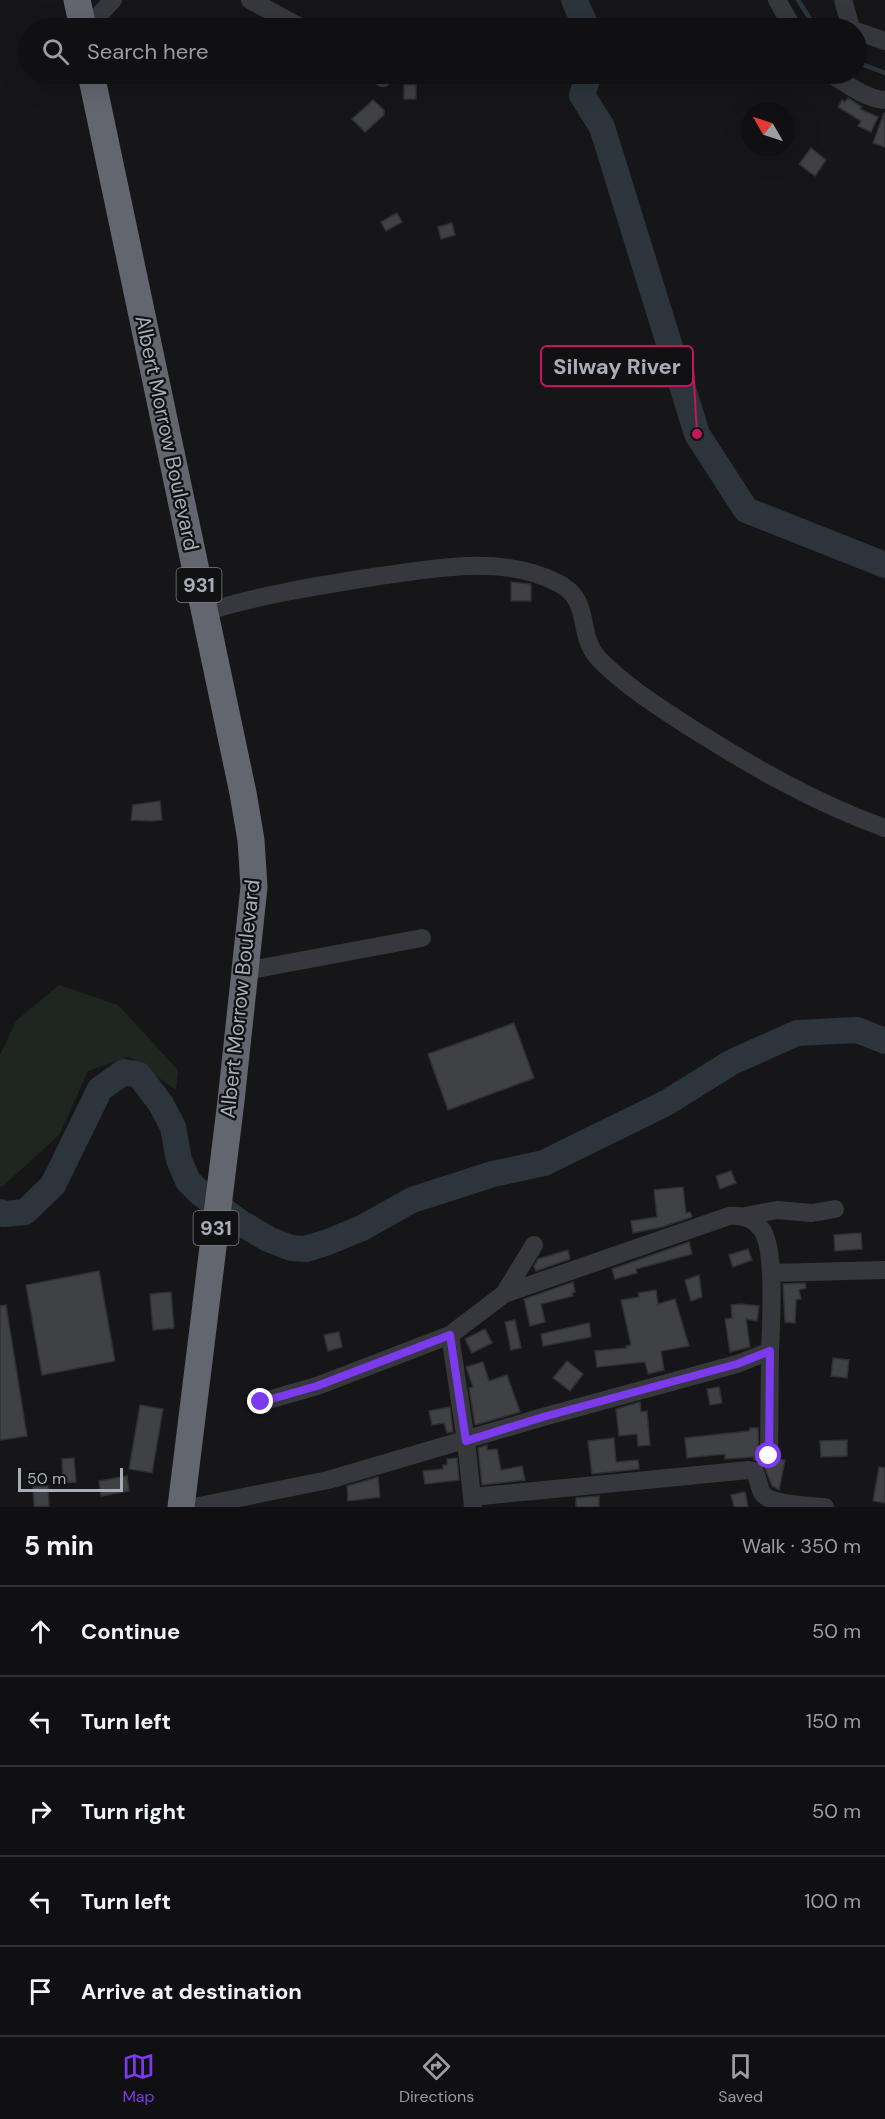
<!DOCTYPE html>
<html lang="en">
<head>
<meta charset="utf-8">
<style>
	:root { --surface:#101012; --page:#1e1e20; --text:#f1f3f6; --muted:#9c9d9f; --line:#303032; --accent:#7c3aed }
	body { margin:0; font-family:"DM Sans",sans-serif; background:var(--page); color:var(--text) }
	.compass { position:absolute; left:741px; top:102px; width:54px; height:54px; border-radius:50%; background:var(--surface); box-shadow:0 6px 24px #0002; rotate:309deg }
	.scale { position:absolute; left:18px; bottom:15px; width:105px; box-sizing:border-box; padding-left:6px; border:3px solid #a8adb8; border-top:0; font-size:16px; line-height:21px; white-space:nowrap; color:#a8adb8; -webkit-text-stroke:4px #111113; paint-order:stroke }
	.stop { position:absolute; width:18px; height:18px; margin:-14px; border:4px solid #7c3aed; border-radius:50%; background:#fff }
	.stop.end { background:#7c3aed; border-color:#fff; box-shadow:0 2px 6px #0008 }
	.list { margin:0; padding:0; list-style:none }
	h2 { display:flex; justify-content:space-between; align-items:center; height:78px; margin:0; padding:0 24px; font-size:26px }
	h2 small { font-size:20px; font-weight:400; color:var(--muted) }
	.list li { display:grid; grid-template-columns:39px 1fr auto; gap:18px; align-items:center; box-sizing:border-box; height:90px; padding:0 24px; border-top:2px solid var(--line) }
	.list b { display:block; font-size:22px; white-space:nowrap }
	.list em { font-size:20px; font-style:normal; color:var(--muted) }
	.icon { flex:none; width:33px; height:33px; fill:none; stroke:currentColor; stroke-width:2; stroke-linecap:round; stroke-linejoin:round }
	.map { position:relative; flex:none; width:885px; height:1507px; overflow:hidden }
	.search { position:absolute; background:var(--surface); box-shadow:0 6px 24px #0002; left:18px; right:18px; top:18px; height:66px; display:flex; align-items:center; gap:15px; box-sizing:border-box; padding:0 21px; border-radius:33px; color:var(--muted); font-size:22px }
	.sheet { height:528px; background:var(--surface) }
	nav { display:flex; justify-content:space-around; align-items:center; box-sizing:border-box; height:84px; border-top:2px solid var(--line); background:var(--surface); font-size:16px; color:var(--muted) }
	nav a { display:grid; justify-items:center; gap:3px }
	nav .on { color:var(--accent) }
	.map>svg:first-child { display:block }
</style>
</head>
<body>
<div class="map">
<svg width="885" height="1507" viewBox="0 0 885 1507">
	<rect width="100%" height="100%" fill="#161618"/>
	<path fill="#1e261f" d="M59 985 118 1005 178 1070 176 1090 129 1057 88 1071 59 1135 3 1186 0 1187V1055L16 1021Z"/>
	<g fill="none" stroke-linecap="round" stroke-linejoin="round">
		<path stroke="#2c353c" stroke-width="4.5" d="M798 0 816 28
			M856 62 885 73"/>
		<path stroke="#2c353c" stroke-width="26" d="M574 0 587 28
			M589 74 582 95 602 127 697 434 746 510 885 565
			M0 1212 4 1214 25 1212 53 1185 100 1089 124 1072 139 1075 161 1104 173 1127 179 1160 188 1181 200 1193 238 1221 268 1239 291 1248 306 1249 328 1242 362 1228 412 1200 493 1174 544 1163 666 1103 732 1062 797 1033 857 1030 885 1041"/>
	</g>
	<path fill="#404145" stroke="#303034" stroke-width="1.5" d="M404 85H416V99H404Z
		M848 98 862 107 860 109 878 117 871 132 858 126 861 121 838 107 842 100 845 102Z
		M373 100 384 110V115L365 132 352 119Z
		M884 113 885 114V147L873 143Z
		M811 148 826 160 815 176 799 164Z
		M397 213 402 222 386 231 381 222Z
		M452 223 455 235 441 239 438 227Z
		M511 582 531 584V601H511Z
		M160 801 162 820 151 821 131 820 133 805Z
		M514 1023 534 1078 448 1110 428 1054Z
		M731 1171 736 1183 720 1189 716 1176Z
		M683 1187 686 1213 690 1212 692 1217 662 1227 633 1233 631 1221 657 1217 654 1190Z
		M861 1233 862 1249 835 1251 834 1235Z
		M689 1242 692 1254 636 1269 637 1273 615 1279 612 1269Z
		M748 1249 752 1260 733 1267 729 1255Z
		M568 1250 570 1259 536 1271 534 1266 538 1259Z
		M99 1271 115 1361 42 1375 26 1285Z
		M699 1275 702 1297 691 1301 685 1280Z
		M573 1282 575 1292 572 1293 573 1296 541 1304 545 1322 530 1326 524 1299Z
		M805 1283 806 1288 799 1290 801 1299 796 1300 795 1323 785 1322 783 1284Z
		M656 1290 658 1304 675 1299 689 1346 661 1351 664 1370 648 1374 645 1362 597 1367 595 1351 627 1348 626 1346 631 1345 621 1300 639 1297 638 1293Z
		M171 1292 174 1328 153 1330 150 1294Z
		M741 1304 759 1306 757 1321 746 1319 750 1347 730 1352 725 1319 732 1318 731 1305Z
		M6 1305 27 1436 0 1440V1306Z
		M515 1320 521 1348 511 1350 505 1322Z
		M589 1323 591 1337 543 1346 541 1334Z
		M485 1329 492 1343 472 1353 465 1339Z
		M339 1332 342 1347 328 1351 324 1335Z
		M833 1358 849 1360 847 1378 831 1376Z
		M567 1361 583 1374 570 1391 553 1378Z
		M483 1362 489 1381 507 1375 520 1412 475 1425 469 1388 473 1387 466 1367Z
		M719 1387 722 1403 710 1405 707 1389Z
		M640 1402 641 1412 647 1411 650 1445 638 1446 637 1434 619 1436 616 1409Z
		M140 1405 163 1409 152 1473 129 1469Z
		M450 1407 453 1432 447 1433 444 1423 432 1425 429 1411Z
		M750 1428H758L759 1461 754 1460V1457L725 1459V1454L687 1458 685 1438 749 1431Z
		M614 1438 616 1462 638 1460 639 1469 592 1474 588 1441Z
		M847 1440V1456L821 1457 820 1441Z
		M487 1445V1450L497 1449 501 1470 522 1466 525 1480 482 1485 478 1448Z
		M74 1458 76 1482 63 1483 62 1459Z
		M457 1458 459 1480 425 1484 423 1471 443 1469V1465H447V1459Z
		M779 1459 785 1460 779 1490 772 1486 764 1466H774Z
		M879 1467 885 1468V1503L873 1501Z
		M127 1476 129 1491 101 1496 99 1481Z
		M378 1477 380 1497 348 1501 347 1486Z
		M48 1486 49 1506 34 1507 33 1487Z
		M745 1492 748 1507H734L731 1495Z
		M599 1496V1507H576V1498Z"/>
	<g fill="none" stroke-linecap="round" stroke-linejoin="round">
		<path stroke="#37383d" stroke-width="18" d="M250 0 302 28
			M777 0 793 28
			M843 0 851 28
			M87 28 113 0
			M856 31 885 41
			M377 74 383 78
			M831 74C847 84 866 99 885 100
			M205 612C260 595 316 586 373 577 432 569 500 554 556 582 594 600 575 632 598 658 624 685 657 706 688 726 751 766 815 803 885 828
			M245 971 422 938
			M745 1216 777 1210 812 1213 835 1209
			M771 1273 885 1270
			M450 1335 466 1441 473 1507
			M261 1402 317 1386 450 1335 504 1294 534 1245
			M769 1456 770 1351
			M472 1497 749 1470 754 1471C759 1478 758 1487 763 1494 772 1505 810 1506 825 1507
			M194 1507 328 1480 543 1417 737 1364 770 1351C771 1325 776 1250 762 1230 754 1218 742 1215 729 1216L504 1294"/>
		<path stroke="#63666e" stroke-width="27" d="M77 0 83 28
			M91 74 243 793 251 840 254 887 231 1101 181 1507"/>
	</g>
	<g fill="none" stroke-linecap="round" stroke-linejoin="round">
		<path stroke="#7c3aed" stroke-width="8" d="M261 1402 317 1386 450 1335 466 1441 543 1417 737 1364 770 1351 769 1456"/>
	</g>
	<g text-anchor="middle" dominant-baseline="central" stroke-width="4.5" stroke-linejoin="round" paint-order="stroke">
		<g fill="#111113" stroke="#7b7e86" stroke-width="1.5">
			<rect x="176.5" y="568" width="45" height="34" rx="4.5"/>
			<rect x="193.5" y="1211" width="45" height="34" rx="4.5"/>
		</g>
		<g font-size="20" font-weight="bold" fill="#a8adb8">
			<text x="199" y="585">931</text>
			<text x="216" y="1228">931</text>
		</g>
		<g font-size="21" fill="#a8adb8" stroke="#111113">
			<text transform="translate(167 433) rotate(78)">Albert Morrow Boulevard</text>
			<text transform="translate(240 999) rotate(-84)">Albert Morrow Boulevard</text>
		</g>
	</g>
	<path fill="none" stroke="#c2185b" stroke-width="2" d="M697 434L693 366"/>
	<circle fill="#c2185b" stroke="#111113" stroke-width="2" cx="697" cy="434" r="6"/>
	<rect fill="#111113" stroke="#c2185b" stroke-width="2" x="541" y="346" width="152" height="40" rx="6"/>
	<g font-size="22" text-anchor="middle" font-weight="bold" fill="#a8adb8">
		<text x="617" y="374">Silway River</text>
	</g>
</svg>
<svg class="compass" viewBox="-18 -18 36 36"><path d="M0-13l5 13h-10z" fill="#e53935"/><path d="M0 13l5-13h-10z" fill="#9c9d9f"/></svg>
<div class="scale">50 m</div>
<div class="stop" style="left:769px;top:1456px"></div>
<div class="stop end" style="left:261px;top:1402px"></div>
<div class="search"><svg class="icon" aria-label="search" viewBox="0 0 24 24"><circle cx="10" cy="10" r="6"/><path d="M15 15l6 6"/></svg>Search here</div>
</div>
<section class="sheet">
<h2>5 min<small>Walk · 350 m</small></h2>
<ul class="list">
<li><svg class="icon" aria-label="ahead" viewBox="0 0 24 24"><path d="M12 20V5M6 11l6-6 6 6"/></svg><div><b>Continue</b></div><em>50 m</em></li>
<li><svg class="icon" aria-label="left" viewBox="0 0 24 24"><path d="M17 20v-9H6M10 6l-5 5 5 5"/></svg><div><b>Turn left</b></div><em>150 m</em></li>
<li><svg class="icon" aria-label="right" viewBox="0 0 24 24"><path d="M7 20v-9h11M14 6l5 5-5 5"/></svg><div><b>Turn right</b></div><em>50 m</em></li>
<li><svg class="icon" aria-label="left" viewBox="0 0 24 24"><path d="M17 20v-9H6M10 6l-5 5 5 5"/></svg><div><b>Turn left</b></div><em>100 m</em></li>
<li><svg class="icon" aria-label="arrive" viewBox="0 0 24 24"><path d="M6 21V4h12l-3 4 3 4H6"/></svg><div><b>Arrive at destination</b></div></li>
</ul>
</section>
<nav>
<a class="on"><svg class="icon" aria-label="map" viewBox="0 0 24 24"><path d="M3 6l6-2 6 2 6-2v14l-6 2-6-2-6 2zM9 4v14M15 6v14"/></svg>Map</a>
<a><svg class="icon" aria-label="directions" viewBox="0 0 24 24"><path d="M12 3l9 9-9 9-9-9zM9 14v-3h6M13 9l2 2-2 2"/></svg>Directions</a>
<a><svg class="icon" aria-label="saved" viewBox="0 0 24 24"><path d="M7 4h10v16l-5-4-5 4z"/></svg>Saved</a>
</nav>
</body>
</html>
